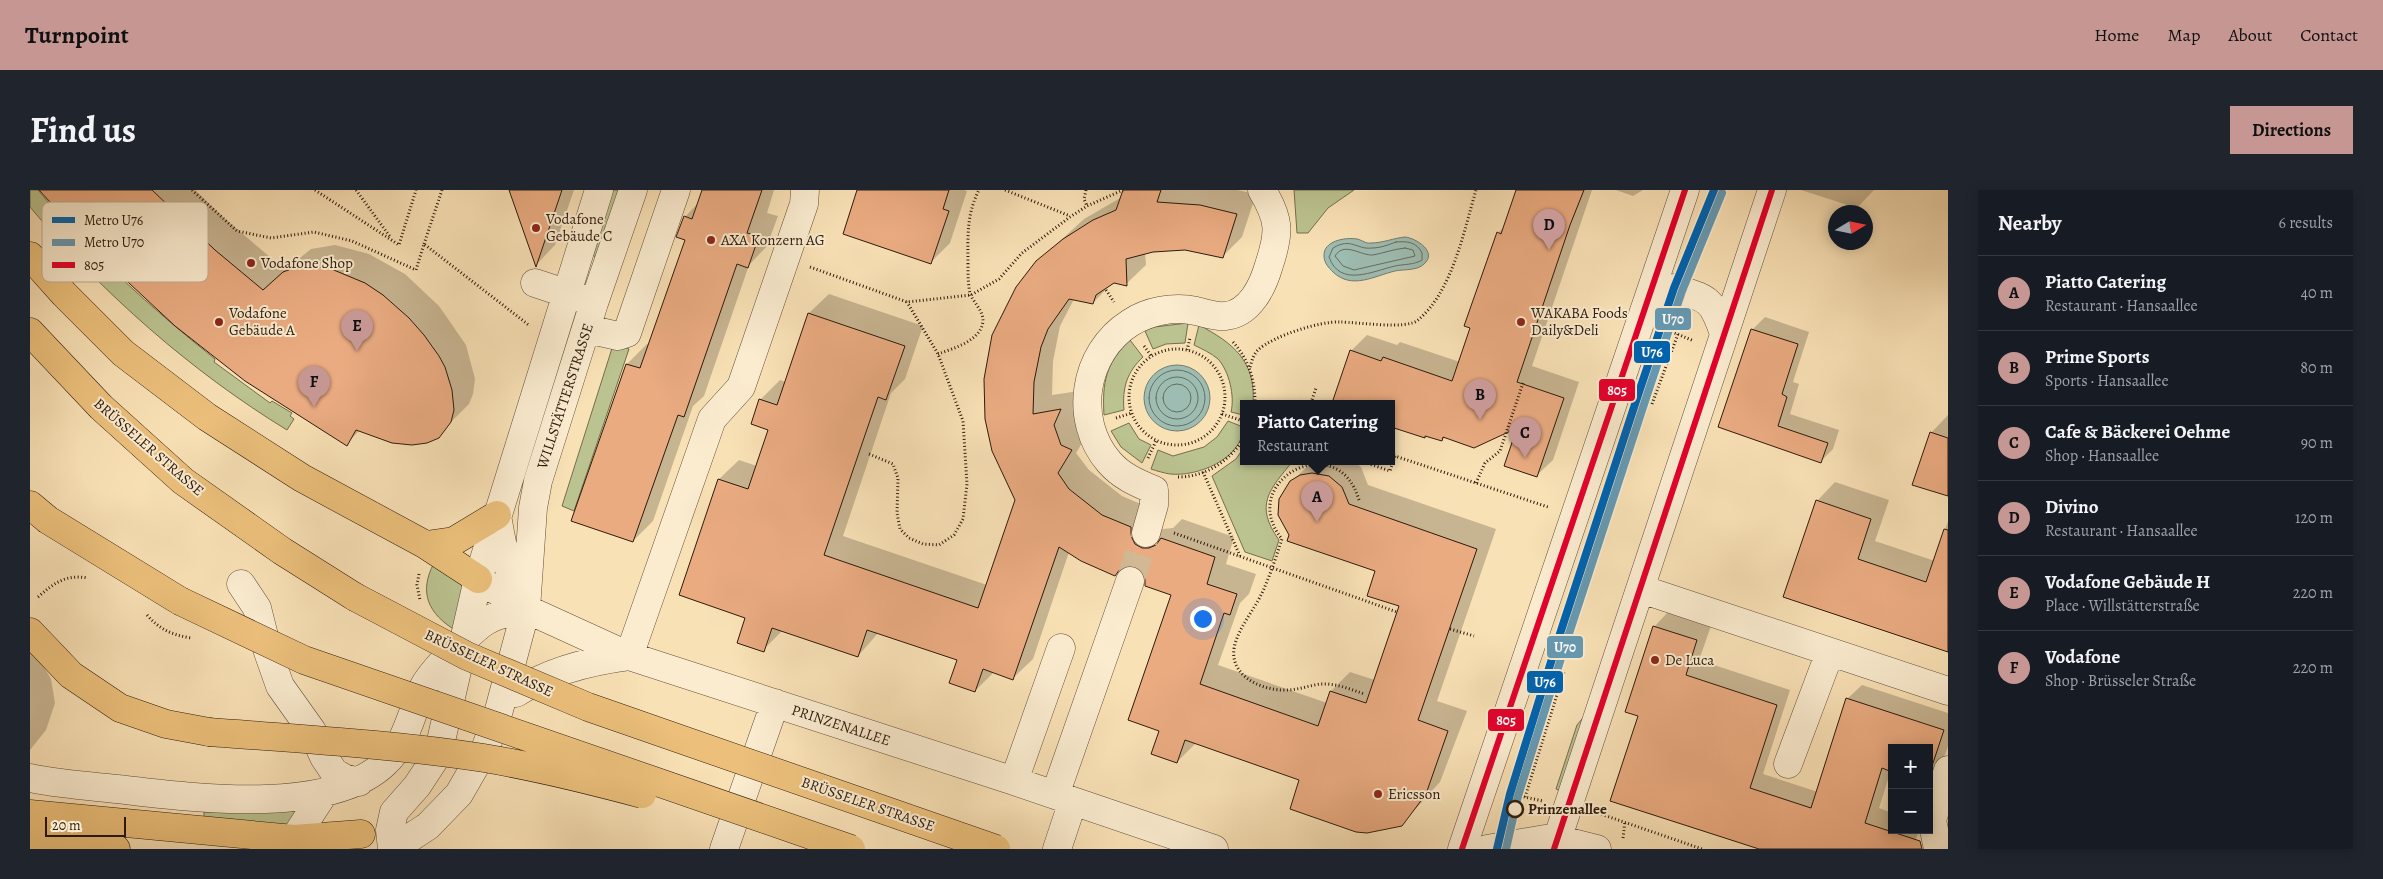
<!DOCTYPE html>
<html lang="en">
<head>
<meta charset="utf-8">
<style>
	:root { --surface:#171b24; --page:#20242c; --text:#f1f3f6; --muted:#9ea1a6; --line:#363941; --accent:#c59692 }
	body { margin:0; font-family:Alegreya,serif; background:var(--page); color:var(--text) }
	.controls { position:absolute; right:15px; bottom:15px; display:grid; overflow:hidden; border-radius:0px; box-shadow:0 2px 12px #0003 }
	.controls button { width:45px; height:45px; display:grid; place-items:center; padding:0; border:0; border-bottom:1px solid var(--line); background:var(--surface); color:var(--text); font:25px sans-serif }
	.compass { position:absolute; left:1798px; top:15px; width:45px; height:45px; border-radius:50%; background:var(--surface); box-shadow:0 2px 12px #0003; rotate:80deg }
	.scale { position:absolute; left:15px; bottom:12px; width:81px; box-sizing:border-box; padding-left:5px; border:2px solid #2d1a0c; border-top:0; font-size:14px; line-height:18px; white-space:nowrap; color:#2d1a0c; -webkit-text-stroke:4px #fbecd0; paint-order:stroke }
	.you { position:absolute; left:1172px; top:428px; width:18px; height:18px; margin:-12px; border:4px solid #fff; border-radius:50%; background:#1a73e8; box-shadow:0 0 0 8px #1a73e833 }
	.badge { display:grid; place-items:center; width:32px; height:32px; border-radius:50%; background:var(--accent); color:#111; font-size:16px; font-weight:700 }
	.pin { position:absolute; translate:-50% -41px; filter:drop-shadow(0 1px 2px #0008) }
	.pin::after { content:''; position:absolute; top:26px; width:18px; height:15px; background:inherit; clip-path:polygon(0 0,100% 0,50% 100%) }
	.popup { position:absolute; left:1210px; top:210px; width:155px; height:65px; box-sizing:border-box; display:grid; place-content:center; border-radius:0px; background:var(--surface); filter:drop-shadow(0 1px 4px #0005); font-size:16px; white-space:nowrap; color:var(--muted) }
	.popup b { font-size:19px; color:var(--text) }
	.popup::after { content:''; position:absolute; left:50%; top:100%; margin-left:-10px; border:10px solid transparent; border-top-color:var(--surface) }
	.list { margin:0; padding:0; list-style:none }
	h2 { display:flex; justify-content:space-between; align-items:center; height:65px; margin:0; padding:0 20px; font-size:21px }
	h2 small { font-size:16px; font-weight:400; color:var(--muted) }
	.list li { display:grid; grid-template-columns:32px 1fr auto; gap:15px; align-items:center; box-sizing:border-box; height:75px; padding:0 20px; border-top:1px solid var(--line) }
	.list b { display:block; font-size:19px; white-space:nowrap }
	.list p { margin:0; font-size:16px; white-space:nowrap; color:var(--muted) }
	.list em { font-size:16px; font-style:normal; color:var(--muted) }
	.map { position:relative; flex:none; width:1918px; height:659px; overflow:hidden; border-radius:0px }
	header { display:flex; align-items:center; gap:30px; box-sizing:border-box; height:70px; padding:0 25px; background:var(--accent); color:#111 }
	header strong { font-size:24px }
	nav { display:flex; gap:28px; margin-inline-start:auto; font-size:18px }
	.intro { display:flex; align-items:center; justify-content:space-between; box-sizing:border-box; height:120px; padding:0 30px }
	h1 { margin:0; font-size:35px }
	.button { padding:12px 22px; border-radius:0px; background:var(--accent); color:#111; font-size:18px; font-weight:700 }
	main { display:flex; gap:30px; padding:0 30px }
	aside { flex:1; background:var(--surface); border-radius:0px; box-shadow:0 2px 12px #0003 }
	.map>svg:first-child { display:block }
</style>
</head>
<body>
<header>
<strong>Turnpoint</strong>
<nav><a>Home</a><a>Map</a><a>About</a><a>Contact</a></nav>
</header>
<div class="intro"><h1>Find us</h1><a class="button">Directions</a></div>
<main>
<div class="map">
<svg width="1918" height="659" viewBox="0 0 1918 659">
	<rect width="100%" height="100%" fill="#f9e1b6"/>
	<filter id="stains"><feTurbulence type="fractalNoise" baseFrequency=".004" numOctaves="4"/><feColorMatrix values="0 0 0 0 .2 0 0 0 0 .09 0 0 0 0 .02 0 0 0 .5 -.17"/></filter>
	<radialGradient id="worn" r=".72"><stop offset=".6" stop-color="#630" stop-opacity="0"/><stop offset="1" stop-color="#630" stop-opacity=".3"/></radialGradient>
	<path fill="#bbc390" stroke="#746e4e" d="M0 0H8C60 63 121 118 185 169L184 172 240 213 242 211 262 223 260 226 264 229 257 240C162 182 72 103 0 17Z
		M579 0H588L589 2 568 66 565 67 562 63Z
		M1264 0H1324L1298 18 1278 43H1267Z
		M1158 133 1155 153 1136 154 1123 159 1115 141 1124 137Z
		M1169 135C1203 153 1226 171 1223 213H1213V225L1201 222C1205 206 1199 181 1188 169 1181 163 1172 159 1164 155Z
		M1100 150 1113 167C1097 182 1092 198 1094 220L1074 225C1072 192 1076 173 1100 150Z
		M584 152 599 159 544 321 532 316Z
		M1198 231 1213 237C1213 269 1167 287 1140 284 1134 283 1127 281 1121 279L1128 260 1143 266 1174 257 1187 247Z
		M1099 233 1109 249 1121 255 1112 273 1091 257 1081 241Z
		M1213 259V271H1263C1239 300 1224 315 1249 350L1242 371 1215 362 1182 286 1206 269Z
		M404 373 435 397 425 440C399 424 388 403 404 373Z
		M1556 524 1531 601 1526 599 1547 535Z
		M268 620 259 633 254 636 174 628V622Z"/>
	<path fill="#9ebdb2" stroke="#717c70" d="M1375 47C1386 48 1408 62 1394 74 1387 81 1374 79 1365 81 1344 86 1322 100 1303 82 1299 78 1294 73 1294 66 1293 51 1315 47 1327 49 1332 50 1336 54 1341 53 1353 53 1364 48 1375 47Z
		M1114 208a33 33 0 1 1 66 0a33 33 0 1 1-66 0Z"/>
	<path fill="#0003" d="M12 0H165L192 26 255 80 281 59 305 55 339 64 375 84 409 116 436 155 445 189 443 204 439 214 417 236 330 240 316 254 203 180 116 109 49 44Z
		M480 0H544L525 55 506 75Z
		M673 0H744L737 23 748 26 737 56 719 75 674 206 663 216 623 331 603 351 597 174 617 154 620 155 656 49 655 27 669 12Z
		M828 0H934L937 1 920 53 901 72Z
		M1094 0H1207L1226 4 1212 47 1192 67 1155 59 1115 63 1116 75 1096 94 1083 92 1063 113 1044 109 1030 136 1023 171 1022 205 1049 201 1043 215 1050 235 1060 240 1046 263 1059 280 1092 306 1120 318 1125 335 1132 339 1143 338 1152 329 1204 347 1196 374 1226 384 1219 404 1210 413 1188 475 1297 513 1301 501 1320 482 1345 490 1371 415 1347 381 1260 344 1261 292 1283 271H1323L1331 277 1338 295 1466 339 1407 511 1437 521 1410 592 1371 635 1271 589 1167 552 1147 572 1130 540 1143 404 1117 388 1113 380 1105 375 1094 376 1085 385 1039 362 1003 469 983 488 964 482 945 501 928 469 849 442 828 466 753 440 733 460 717 428 650 405 689 289 709 270 727 276 740 239 730 210 750 190 756 192 779 123 799 104 893 136 875 189 861 203 813 346 957 395 987 310 1007 72 1054 29 1092 7Z
		M1487 0H1562L1502 176 1549 192 1523 270 1506 286 1489 236 1415 247 1412 250 1366 237 1364 239 1361 238V213H1303L1321 161 1337 145 1367 155 1370 152 1430 172 1468 43 1475 36Z
		M1586 0H1613L1603 6Z
		M1771 0H1844L1827 18Z
		M1735 127 1779 142 1763 192 1769 194 1760 224 1809 240 1803 259 1791 271 1690 236 1722 140Z
		M1918 225V305L1901 243Z
		M1805 292 1859 310 1845 351 1905 371 1918 331V461L1755 406 1787 311Z
		M1638 422 1681 436 1669 470 1760 500 1733 584 1788 602 1817 509 1832 495 1918 523V556L1911 577 1899 589V558H1862L1861 580 1849 618 1862 623V640H1889L1883 659H1733L1609 525 1624 437Z
		M0 460 10 470 21 489 25 513 16 540 0 560Z"/>
	<g fill="none" stroke-linecap="round" stroke-linejoin="round">
		<path stroke="#666c5f" stroke-width="1" d="M1366 52C1377 51 1387 52 1392 63V70C1384 75 1374 74 1365 76 1343 81 1310 98 1299 67L1303 58C1321 47 1327 60 1342 58 1350 58 1358 55 1366 52Z
			M1375 58 1383 60 1385 66 1324 80 1313 76 1305 66C1314 51 1331 66 1343 65 1354 63 1364 59 1375 58Z
			M1119 208a28 28 0 1 1 56 0a28 28 0 1 1-56 0Z
			M1126 208a21 21 0 1 1 42 0a21 21 0 1 1-42 0Z
			M1133 208a14 14 0 1 1 28 0a14 14 0 1 1-28 0Z"/>
	</g>
	<path fill="#eaab81" stroke="#2d1a0c" d="M9 0H122L185 60 233 100 253 82 269 76 299 78 335 93 353 105 379 128 394 145 409 166 415 177 422 200 424 220 421 232 409 248 397 253 382 255 362 253 326 240 317 256 215 191 145 136 69 65Z
		M479 0H532L506 77Z
		M672 0H732L717 43 729 46 718 78 707 74 654 227 648 225 603 352 541 331 596 174 610 178 655 50 646 47 654 26 662 29Z
		M827 0H919L913 19 919 21 901 74 813 44Z
		M1093 0H1131L1127 12 1170 15 1207 24 1193 68 1155 60 1123 62 1096 69 1097 96 1084 93 1066 105 1063 114 1039 109 1018 139 1011 157 1004 192 1003 224 1031 219 1024 235 1031 255 1042 260 1028 283 1039 299 1072 325 1101 337V346L1105 354 1112 358H1119L1126 355 1131 348 1185 367 1177 394 1207 404 1200 425 1194 423 1170 494 1288 536 1300 501 1336 513 1369 416 1337 406 1345 381 1257 351 1259 345 1248 325 1249 309 1260 291 1270 285 1282 283 1299 286 1312 297 1319 314 1447 359 1388 530 1418 541 1396 604 1372 636 1337 643 1326 642 1260 619 1269 590 1155 550 1147 573 1121 564 1129 541 1098 530 1141 405 1115 396V389L1112 381 1105 376H1097L1090 379 1085 386 1051 371 1029 357 983 490 953 479 945 502 919 493 927 470 837 440 828 467 742 438 734 462 707 453 715 428 649 405 688 289 718 299 738 240 721 234 729 209 747 215 778 123 875 156 856 210 848 207 794 365 948 418 985 310 962 261 955 229 954 189 962 145 986 97 1006 71 1033 49 1063 30 1086 20Z
		M1486 0H1554L1540 35 1487 192 1534 208 1507 287 1474 276 1487 238 1444 258 1413 247 1412 251 1395 246V248L1361 237V213H1302L1320 160 1351 171 1353 167 1422 191 1440 138 1434 136 1467 42 1471 44Z
		M1721 139 1768 154 1752 204 1757 207 1748 236 1798 253 1791 273 1688 237Z
		M1900 242 1918 248V306L1882 295Z
		M1786 310 1841 329 1828 369 1896 392 1914 339 1918 340V462L1753 407Z
		M1623 436 1667 450 1656 485 1747 515 1720 598 1781 618 1816 508 1914 540 1899 585V558H1862V582L1852 578 1835 633 1890 651 1892 659H1729L1580 611 1608 526 1595 522Z"/>
	<g fill="none" stroke-linecap="round" stroke-linejoin="round">
		<path stroke="#d0b994" stroke-width="28" stroke-dasharray="28 14" stroke-linecap="butt" d="M1100 391 1116 343"/>
		<g stroke="#604c36" stroke-width="29">
			<path id="minor" d="M505 93 553 109
				M1617 113 1644 98C1678 109 1682 108 1694 144
				M557 139 588 146 597 143 646 0
				M468 331C473 362 480 390 496 418
				M1116 343 1124 315V300C1107 293 1091 286 1079 272 1043 230 1053 163 1100 133 1118 121 1144 116 1166 121 1176 123 1185 127 1195 126 1220 124 1233 96 1239 75 1250 42 1250 30 1232 0
				M448 389 496 419 599 466 984 591 1184 659
				M211 394 227 418 238 462 250 496 282 541 294 567 304 582 314 588 329 592
				M1611 399 1918 501
				M486 503C519 481 560 471 599 466L682 229 711 197 774 14 775 0
				M1758 574 1800 462
				M0 588C28 594 58 596 87 599 158 607 299 627 355 573 377 553 381 522 394 496 402 481 439 443 453 433 466 424 482 421 496 419
				M984 591 1031 458
				M1025 605 1100 391
				M264 649 294 603
				M362 659 360 640 364 622 387 596 408 564 448 389 569 0
				M363 659 398 636 429 604 456 557 469 520 496 419 503 318 508 291 564 113 603 0
				M694 659 745 513
				M1027 659 1043 611
				M1432 659 1655 0
				M1457 659 1515 649H1527L1567 659
				M1524 659 1742 0
				M1908 659 1902 630 1918 580"/>
		</g>
		<g stroke="#2d1a0c" stroke-width="29">
			<path id="highway" d="M0 66 34 104 93 163 177 227 272 288 396 355 448 389
				M0 142 71 217 153 291 252 361 325 407
				M0 315 18 330 150 411
				M396 355 424 351 467 325
				M0 442 41 485 90 518 136 534 179 542
				M0 624 264 649 331 644
				M0 651 86 659"/>
		</g>
		<path stroke="#2d1a0c" stroke-width="3" stroke-dasharray="1 2.5" stroke-linecap="butt" d="M162 0 207 41 241 48 284 42 322 51 386 80 394 54 500 136
			M285 0 369 55 386 0
			M326 0 361 48
			M975 0 1040 26
			M1056 0 1054 9 1057 16
			M394 54 412 0
			M780 77 877 112 941 105 969 89 992 63 1040 27 1057 16 1093 0
			M1076 100 1084 112
			M1635 139 1664 151
			M1203 152C1219 170 1225 190 1225 213
			M1114 156 1122 167
			M1099 207a48 48 0 1 1 96 0a48 48 0 1 1-96 0Z
			M1157 160 1160 148
			M908 164C924 158 951 151 953 131 953 119 943 113 940 103 938 94 938 85 938 76 938 48 936 25 949 0
			M1220 177C1222 171 1223 165 1228 160 1243 146 1290 131 1310 132 1327 132 1377 140 1388 130 1422 102 1434 41 1446 0
			M1281 213 1286 198
			M1622 214 1648 144
			M1192 224 1213 231
			M1086 228 1102 223
			M839 264 863 274 868 288 867 323 870 339 879 348 893 354 909 355 924 345 933 329 937 294 933 231 908 164 877 112
			M1118 268 1126 251
			M1331 271 1360 281 1365 266 1518 317
			M1297 276 1299 271
			M1173 282 1210 366
			M1148 287C1175 287 1198 272 1213 250
			M1446 293 1455 273 1470 261 1493 193
			M1329 310C1308 236 1205 291 1252 349 1246 367 1240 386 1232 403 1224 420 1210 436 1205 454 1197 483 1227 499 1252 500 1265 501 1277 496 1290 494 1305 493 1320 499 1334 504
			M1144 343 1367 422
			M389 384 387 395 390 410
			M8 407C24 393 36 384 58 388
			M117 425C129 439 142 445 161 448
			M1420 439 1444 446
			M1480 604 1513 611
			M1495 607 1534 482
			M1565 622 1672 659
			M1593 648 1595 631"/>
		<use href="#minor" stroke="#fbecd0" stroke-width="28"/>
		<use href="#highway" stroke="#ecc07b" stroke-width="28"/>
		<g stroke="#2d1a0c" stroke-width="29" stroke-linecap="butt">
			<path id="highway-bridge" d="M325 407 437 466 558 517 966 659
				M150 411 274 470 821 659
				M179 542C270 549 363 554 454 568 507 577 560 590 612 604"/>
		</g>
		<use href="#highway-bridge" stroke="#ecc07b" stroke-width="28"/>
		<g stroke="#fbecd0" stroke-width="10">
			<path id="bus-1" d="M1432 659 1655 0
				M1524 659 1742 0"/>
		</g>
		<use href="#bus-1" stroke="#e4002b" stroke-width="6"/>
		<g stroke="#fbecd0" stroke-width="11">
			<path id="metro-1" d="M1467 659 1480 604 1525 459 1608 205 1644 98 1684 0"/>
		</g>
		<g stroke="#fbecd0" stroke-width="11">
			<path id="metro-2" d="M1476 659 1488 606 1533 462 1616 208 1652 101 1692 3"/>
		</g>
		<use href="#metro-1" stroke="#0063af" stroke-width="8"/>
		<use href="#metro-2" stroke="#669ab3" stroke-width="8"/>
	</g>
	<g fill="#8f2418" stroke="#fbecd0" stroke-width="2">
		<circle cx="506" cy="38" r="5"/>
		<circle cx="681" cy="50" r="5"/>
		<circle cx="221" cy="73" r="5"/>
		<circle cx="189" cy="132" r="5"/>
		<circle cx="1491" cy="132" r="5"/>
		<circle cx="1625" cy="470" r="5"/>
		<circle cx="1348" cy="604" r="5"/>
	</g>
	<circle fill="#fbecd0" stroke="#2d1a0c" stroke-width="2.5" cx="1485" cy="619" r="8"/>
	<g text-anchor="middle" dominant-baseline="central" stroke-width="4" stroke-linejoin="round" paint-order="stroke">
		<g font-size="15" fill="#2d1a0c" stroke="#fbecd0" text-anchor="start">
			<text x="516" y="29">Vodafone<tspan x="516" dy="17">Gebäude C</tspan></text>
			<text x="691" y="50">AXA Konzern AG</text>
			<text x="231" y="73">Vodafone Shop</text>
			<text x="199" y="123">Vodafone<tspan x="199" dy="17">Gebäude A</tspan></text>
			<text x="1501" y="123">WAKABA Foods<tspan x="1501" dy="17">Daily&amp;Deli</tspan></text>
			<text x="1635" y="470">De Luca</text>
			<text x="1358" y="604">Ericsson</text>
		</g>
		<g font-size="15" fill="#2d1a0c" stroke="#fbecd0">
			<text transform="translate(535 206) rotate(-72)">WILLSTÄTTERSTRASSE</text>
			<text transform="translate(119 257) rotate(41)">BRÜSSELER STRASSE</text>
			<text transform="translate(459 473) rotate(25)">BRÜSSELER STRASSE</text>
			<text transform="translate(811 535) rotate(18)">PRINZENALLEE</text>
			<text transform="translate(838 614) rotate(19)">BRÜSSELER STRASSE</text>
		</g>
		<g font-size="15" font-weight="bold" fill="#2d1a0c" stroke="#fbecd0" text-anchor="start">
			<text x="1498" y="619">Prinzenallee</text>
		</g>
	</g>
	<rect x="12" y="12" width="166" height="80" rx="8" fill="#fbecd0" stroke="#bdad95" stroke-width="1"/>
	<rect x="22" y="27" width="23" height="6" fill="#0063af"/>
	<rect x="22" y="49" width="23" height="7" fill="#669ab3"/>
	<rect x="22" y="72" width="23" height="6" fill="#e4002b"/>
	<g font-size="14" fill="#2d1a0c">
		<text x="54" y="35">Metro U76</text>
		<text x="54" y="57">Metro U70</text>
		<text x="54" y="80">805</text>
	</g>
	<g stroke="#fbecd0" stroke-width="2">
		<rect x="1624" y="117" width="38" height="24" rx="5" fill="#669ab3"/>
		<rect x="1603" y="150" width="38" height="24" rx="5" fill="#0063af"/>
		<rect x="1568" y="188" width="38" height="24" rx="5" fill="#e4002b"/>
		<rect x="1516" y="445" width="38" height="24" rx="5" fill="#669ab3"/>
		<rect x="1496" y="480" width="38" height="24" rx="5" fill="#0063af"/>
		<rect x="1457" y="518" width="38" height="24" rx="5" fill="#e4002b"/>
	</g>
	<g font-size="14" text-anchor="middle" font-weight="bold" fill="#fff">
		<text x="1643" y="134">U70</text>
		<text x="1622" y="167">U76</text>
		<text x="1587" y="205">805</text>
		<text x="1535" y="462">U70</text>
		<text x="1515" y="497">U76</text>
		<text x="1476" y="535">805</text>
	</g>
	<rect width="100%" height="100%" filter="url(#stains)"/>
	<rect width="100%" height="100%" fill="url(#worn)"/>
</svg>
<div class="controls">
<button>+</button>
<button>−</button>
</div>
<svg class="compass" viewBox="-18 -18 36 36"><path d="M0-13l5 13h-10z" fill="#e53935"/><path d="M0 13l5-13h-10z" fill="#9ea1a6"/></svg>
<div class="scale">20 m</div>
<div class="you"></div>
<div class="pin badge" style="left:1287px;top:332px">A</div>
<div class="popup"><b>Piatto Catering</b>Restaurant</div>
<div class="pin badge" style="left:1450px;top:230px">B</div>
<div class="pin badge" style="left:1495px;top:268px">C</div>
<div class="pin badge" style="left:1519px;top:60px">D</div>
<div class="pin badge" style="left:327px;top:161px">E</div>
<div class="pin badge" style="left:284px;top:217px">F</div>
</div>
<aside>
<h2>Nearby<small>6 results</small></h2>
<ul class="list">
<li><span class="badge">A</span><div><b>Piatto Catering</b><p>Restaurant · Hansaallee</p></div><em>40 m</em></li>
<li><span class="badge">B</span><div><b>Prime Sports</b><p>Sports · Hansaallee</p></div><em>80 m</em></li>
<li><span class="badge">C</span><div><b>Cafe &amp; Bäckerei Oehme</b><p>Shop · Hansaallee</p></div><em>90 m</em></li>
<li><span class="badge">D</span><div><b>Divino</b><p>Restaurant · Hansaallee</p></div><em>120 m</em></li>
<li><span class="badge">E</span><div><b>Vodafone Gebäude H</b><p>Place · Willstätterstraße</p></div><em>220 m</em></li>
<li><span class="badge">F</span><div><b>Vodafone</b><p>Shop · Brüsseler Straße</p></div><em>220 m</em></li>
</ul>
</aside>
</main>
</body>
</html>
